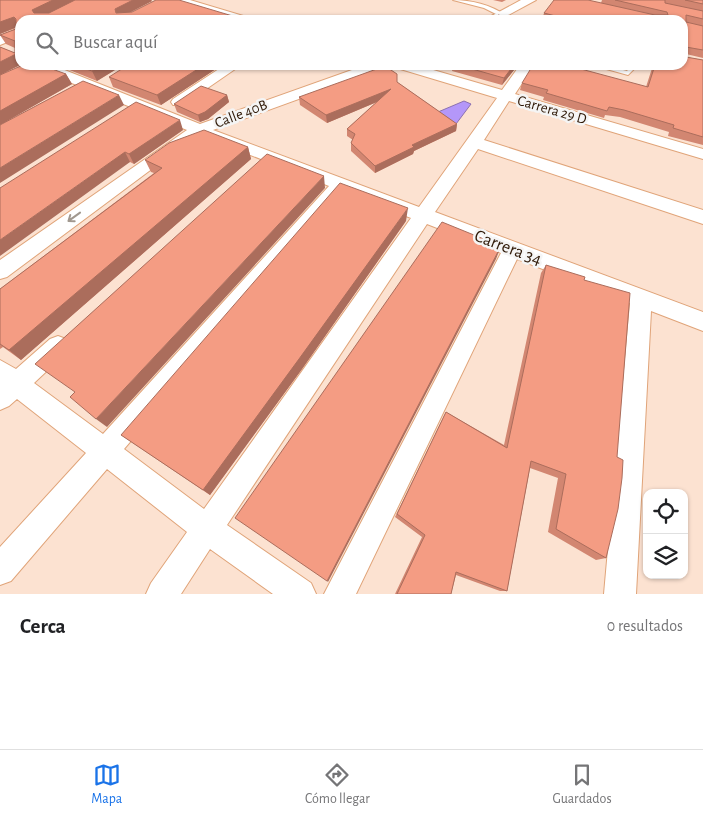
<!DOCTYPE html>
<html lang="es">
<head>
<meta charset="utf-8">
<style>
	:root { --surface:#fff; --page:#f6f6f6; --text:#202124; --muted:#757577; --line:#e0e0e0; --accent:#1a73e8 }
	body { margin:0; font-family:"Alegreya Sans",sans-serif; background:var(--page); color:var(--text) }
	.controls { position:absolute; right:15px; bottom:15px; display:grid; overflow:hidden; border-radius:10px; box-shadow:0 1px 4px #0004 }
	.controls button { width:45px; height:45px; display:grid; place-items:center; padding:0; border:0; border-bottom:1px solid var(--line); background:var(--surface); color:var(--text); font:25px sans-serif }
	.list { margin:0; padding:0; list-style:none }
	h2 { display:flex; justify-content:space-between; align-items:center; height:65px; margin:0; padding:0 20px; font-size:21px }
	h2 small { font-size:16px; font-weight:400; color:var(--muted) }
	.icon { flex:none; width:28px; height:28px; fill:none; stroke:currentColor; stroke-width:2; stroke-linecap:round; stroke-linejoin:round }
	.map { position:relative; flex:none; width:703px; height:594px; overflow:hidden }
	.search { position:absolute; background:var(--surface); box-shadow:0 1px 4px #0004; left:15px; right:15px; top:15px; height:55px; display:flex; align-items:center; gap:12px; box-sizing:border-box; padding:0 18px; border-radius:15px; color:var(--muted); font-size:19px }
	.sheet { height:155px; background:var(--surface) }
	nav { display:flex; justify-content:space-around; align-items:center; box-sizing:border-box; height:70px; border-top:1px solid var(--line); background:var(--surface); font-size:14px; color:var(--muted) }
	nav a { display:grid; justify-items:center; gap:2px }
	nav .on { color:var(--accent) }
	.map>svg:first-child { display:block }
</style>
</head>
<body>
<div class="map">
<svg width="703" height="594" viewBox="0 0 703 594">
	<rect width="100%" height="100%" fill="#fce2d1"/>
	<path fill="#b497f9" stroke="#8c71b0" d="M464 101 471 104 456 124 438 112Z"/>
	<g fill="none" stroke-linecap="round" stroke-linejoin="round">
		<g stroke="#e0a479" stroke-width="2">
			<path id="service" d="M453 0C471 0 491 5 505 15L500 16 484 8Z
				M592 65H603L627 71 632 65H638L628 75Z"/>
		</g>
		<g stroke="#e0a479" stroke-width="2">
			<path id="minor" d="M172 0H190L250 18 252 20H234Z
				M521 0H536L499 20H484Z
				M20 28V37L0 45V36Z
				M33 65H52L200 124 366 65H386L384 68 213 130 419 207 497 98 397 68 395 65H416L502 90 520 65H534L515 94 703 149V159L509 101 484 140 703 210V224L478 149 435 212 703 312V331L651 311 636 594H604L630 303 517 259 356 594H324L501 253 427 224 227 525 311 583 316 594H273L210 549 181 594H146L151 583 187 532 107 469 11 581 0 585V547L86 453 17 399 9 406 0 410V360L16 369 50 339 58 336 66 339 69 346 66 353 34 383 103 434 329 186 200 135 192 139 7 277 0 279V260L187 130 35 68ZM344 192 411 218 204 509 124 449Z
				M225 65H241L183 105H173L171 102 173 99Z"/>
		</g>
		<use href="#service" fill="#fff" fill-rule="evenodd"/>
		<use href="#minor" fill="#fff" fill-rule="evenodd"/>
	</g>
	<path fill="#d28671" d="M0 0H151L152 1 131 12 246 20H20V65L2 74H66L72 84 0 125V47L15 53V48L6 44 0 35 16 29V28L0 34Z
		M493 0H506L502 2Z
		M602 0H703V58L686 54V57L703 60V145L668 136 669 132 620 117 605 115 604 118 543 100 544 97 520 90 522 83 646 87 653 65H683V20H542L544 13 601 3Z
		M57 65H123L97 81Z
		M222 65 161 105 113 87 109 77Z
		M453 65H518L502 85 452 71Z
		M397 82 457 124 456 131 414 151 413 154 375 173 351 151V143L353 140 347 136V129L377 102 327 123 300 105 299 97Z
		M227 95 229 102 208 119 200 122 177 112 174 104Z
		M183 130 134 164 130 162 0 188Z
		M248 147 251 159 21 360 3 347 0 349V289L154 173 151 172 145 160Z
		M406 221 302 369 210 495 121 435Z
		M546 265 584 280 606 558 596 560 548 532 558 478 530 468 507 591H500L456 575 451 594H395L422 537 395 517 446 412 504 445 541 273Z"/>
	<path fill="#ab6d5c" d="M53 0H75L37 20 32 10Z
		M133 0H151L152 1 119 18 115 9Z
		M14 17 19 26 0 34V22Z
		M18 53 20 57V65L0 75V62Z
		M102 65H123L97 81 92 71Z
		M204 65H222L161 105 157 95Z
		M514 65H518L502 85 504 78Z
		M66 74 72 84 0 125V111Z
		M391 89V96L327 123 326 115Z
		M119 95 124 105 0 183V168Z
		M227 95 229 102 208 119 200 122 198 115Z
		M180 120 183 130 134 164 129 154Z
		M457 124 456 131 414 151 413 154 375 173V166L412 145Z
		M248 147 251 159 21 360 9 350Z
		M125 152 130 162 0 256V240Z
		M324 176 325 188 107 427 96 419Z
		M408 208 406 221 302 369 210 495 203 490Z
		M501 246 496 259 328 582 327 581Z"/>
	<path fill="#f49c83" stroke="#ab6d5c" d="M0 0H53L32 10 34 13H49L75 0H133L115 9 116 13 132 12 156 0H179L246 20H20V53H18L0 62V47L15 53V41L0 35 16 29V19L14 17 0 22Z
		M554 0H588L655 15H668L667 12 615 0H665V3L703 11V19L686 15V22L703 26V50L686 47V57L703 60V137L673 128 674 125 624 110 609 107 607 111 546 93 548 90 522 83 533 65H566L648 87 655 65H683V20H571L544 13Z
		M685 0H703V4Z
		M498 15 520 20H494Z
		M23 65H41L66 74 0 111V75Z
		M76 65H102L92 71Z
		M128 65H204L157 95 109 77Z
		M458 65H514L504 78Z
		M385 66 397 74V82L457 124 412 145 414 147 375 166 351 143 355 134 347 129 391 89 326 115 299 97Z
		M83 81 119 95 0 168V125Z
		M201 86 227 95 205 112 198 115 174 104Z
		M136 102 180 120 129 154 125 152 0 240V188Z
		M204 130 248 147 9 350 0 344V289L162 168 145 160 169 143Z
		M267 154 324 176 96 419 70 397 75 392 35 364Z
		M340 183 408 208 299 359 203 490 121 435Z
		M442 222 501 246 327 581 235 518Z
		M546 265 585 277 584 280 630 293 617 457 623 460 622 478 618 509 606 558 556 529 566 474 531 461 507 591 456 572 451 594H397L425 535 397 514 446 412 507 448Z"/>
	<defs><path id="oneway-shaft" d="M-6 0H5M1.5-3L5.5 0L1.5 3" fill="none" stroke-width="1.6" stroke-linecap="round" stroke-linejoin="round" transform="scale(1.25)"/></defs>
	<use stroke="#a1988f" href="#oneway-shaft" transform="translate(74 217) rotate(144)"/>
	<g text-anchor="middle" dominant-baseline="central" stroke-width="5" stroke-linejoin="round" paint-order="stroke">
		<g font-size="15" fill="#2f1907" stroke="#f5f5f5">
			<text transform="translate(552 110) rotate(16)">Carrera 29 D</text>
			<text transform="translate(241 114) rotate(-21)">Calle 40B</text>
		</g>
		<g font-size="18" fill="#2f1907" stroke="#f5f5f5">
			<text transform="translate(508 248) rotate(21)">Carrera 34</text>
		</g>
	</g>
</svg>
<div class="controls">
<button><svg class="icon" aria-label="locate" viewBox="0 0 24 24"><circle cx="12" cy="12" r="6"/><path d="M12 2v4M12 18v4M2 12h4M18 12h4"/></svg></button>
<button><svg class="icon" aria-label="layers" viewBox="0 0 24 24"><path d="M12 4l9 5-9 5-9-5zM3 14l9 5 9-5"/></svg></button>
</div>
<div class="search"><svg class="icon" aria-label="search" viewBox="0 0 24 24"><circle cx="10" cy="10" r="6"/><path d="M15 15l6 6"/></svg>Buscar aquí</div>
</div>
<section class="sheet">
<h2>Cerca<small>0 resultados</small></h2>
<ul class="list">
</ul>
</section>
<nav>
<a class="on"><svg class="icon" aria-label="map" viewBox="0 0 24 24"><path d="M3 6l6-2 6 2 6-2v14l-6 2-6-2-6 2zM9 4v14M15 6v14"/></svg>Mapa</a>
<a><svg class="icon" aria-label="directions" viewBox="0 0 24 24"><path d="M12 3l9 9-9 9-9-9zM9 14v-3h6M13 9l2 2-2 2"/></svg>Cómo llegar</a>
<a><svg class="icon" aria-label="saved" viewBox="0 0 24 24"><path d="M7 4h10v16l-5-4-5 4z"/></svg>Guardados</a>
</nav>
</body>
</html>
